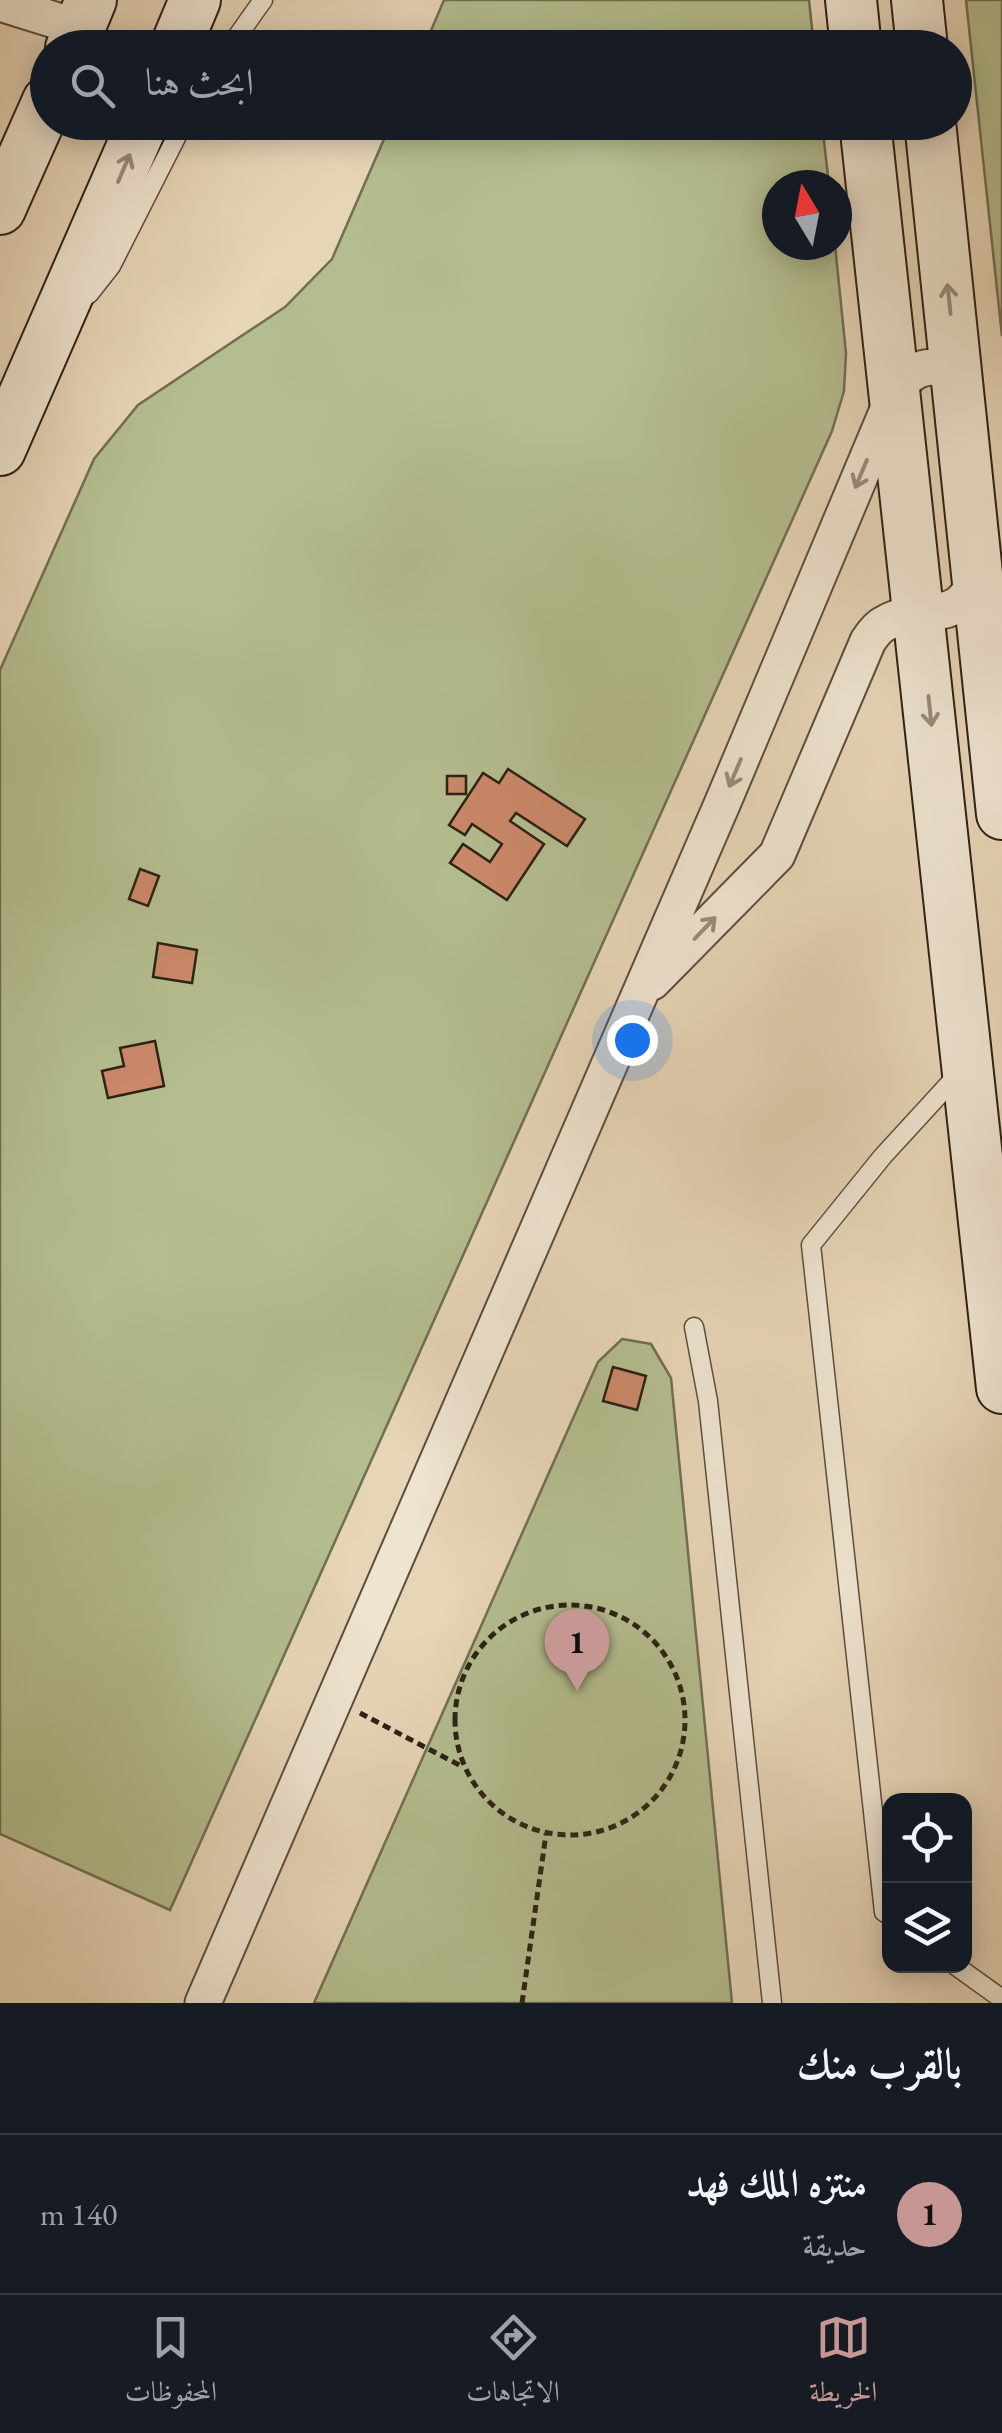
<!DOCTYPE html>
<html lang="ar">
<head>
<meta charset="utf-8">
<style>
	:root { --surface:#171b24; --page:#242831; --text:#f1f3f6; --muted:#9ea1a6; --line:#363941; --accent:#c59692 }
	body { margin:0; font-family:"EB Garamond",Amiri,serif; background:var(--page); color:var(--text); direction:rtl }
	.controls { position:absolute; right:30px; bottom:30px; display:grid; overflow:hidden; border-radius:20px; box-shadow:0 5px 25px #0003 }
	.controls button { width:90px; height:90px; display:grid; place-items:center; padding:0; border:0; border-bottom:2px solid var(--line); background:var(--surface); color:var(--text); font:50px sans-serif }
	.compass { position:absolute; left:762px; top:170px; width:90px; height:90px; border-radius:50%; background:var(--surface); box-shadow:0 5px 25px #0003; rotate:350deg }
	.you { position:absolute; left:632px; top:1040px; width:35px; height:35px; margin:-25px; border:8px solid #fff; border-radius:50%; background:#1a73e8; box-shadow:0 0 0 15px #1a73e833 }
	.badge { display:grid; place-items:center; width:65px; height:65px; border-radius:50%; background:var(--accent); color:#111; font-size:32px; font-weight:700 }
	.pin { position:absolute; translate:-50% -82px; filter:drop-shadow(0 2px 5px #0008) }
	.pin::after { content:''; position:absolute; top:52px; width:35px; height:30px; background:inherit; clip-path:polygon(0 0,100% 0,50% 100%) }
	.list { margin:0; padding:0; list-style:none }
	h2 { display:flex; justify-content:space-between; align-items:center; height:130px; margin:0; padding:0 40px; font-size:42px }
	h2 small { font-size:32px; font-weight:400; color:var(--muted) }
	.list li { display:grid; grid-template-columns:65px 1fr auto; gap:30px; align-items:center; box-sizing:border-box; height:160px; padding:0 40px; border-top:2px solid var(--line) }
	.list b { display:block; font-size:38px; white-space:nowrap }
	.list p { margin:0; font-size:32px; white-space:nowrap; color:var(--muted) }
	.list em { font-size:32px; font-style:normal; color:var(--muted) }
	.icon { flex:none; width:55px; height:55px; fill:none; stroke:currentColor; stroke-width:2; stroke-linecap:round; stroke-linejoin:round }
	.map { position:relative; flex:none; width:1002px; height:2003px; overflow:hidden; direction:ltr }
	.search { position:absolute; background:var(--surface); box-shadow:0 5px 25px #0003; left:30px; right:30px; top:30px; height:110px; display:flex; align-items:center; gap:25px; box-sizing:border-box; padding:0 35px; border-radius:55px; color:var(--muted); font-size:38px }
	.sheet { height:290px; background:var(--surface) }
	nav { display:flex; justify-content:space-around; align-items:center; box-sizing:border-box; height:140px; border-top:2px solid var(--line); background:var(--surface); font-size:28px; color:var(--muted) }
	nav a { display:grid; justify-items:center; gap:5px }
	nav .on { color:var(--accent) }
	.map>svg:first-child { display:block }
</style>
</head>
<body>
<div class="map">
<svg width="1002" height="2003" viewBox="0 0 1002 2003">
	<rect width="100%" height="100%" fill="#e7d5b7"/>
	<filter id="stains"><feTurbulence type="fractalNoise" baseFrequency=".002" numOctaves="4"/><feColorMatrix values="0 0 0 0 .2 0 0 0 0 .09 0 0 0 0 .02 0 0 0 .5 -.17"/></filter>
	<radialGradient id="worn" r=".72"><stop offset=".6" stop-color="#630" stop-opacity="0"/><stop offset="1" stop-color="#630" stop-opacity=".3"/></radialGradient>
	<path fill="#b4bd8f" stroke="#706f52" stroke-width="2.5" d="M444 0H809L814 47H424Z
		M966 0H1002V336Z
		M391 123H822L829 185H777V245H835L846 353 844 391 832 431 170 1910 0 1834V670L94 459 138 405 285 307 332 259Z
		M622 1339 651 1344 671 1378 732 2003H314L598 1362Z"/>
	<path fill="#cb896a" stroke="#2b2116" stroke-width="2.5" d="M508 769 585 819 567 846 516 813 510 821 544 844 507 900 450 863 463 844 490 862 502 844 472 824 465 835 449 825 483 773 499 783Z
		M447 776H466V794H447Z
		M140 869 159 876 148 906 129 899Z
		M158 943 197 950 192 983 153 977Z
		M155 1041 164 1086 108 1098 102 1071 124 1066 120 1048Z
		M613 1367 646 1376 637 1410 603 1401Z"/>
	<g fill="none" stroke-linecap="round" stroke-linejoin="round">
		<g stroke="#5a4e3e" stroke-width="21">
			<path id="lane" d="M229 48 263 0
				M89 294 111 266 184 122
				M694 1327 708 1401 772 2003
				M890 1916 884 1912 811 1245 883 1156 961 1071
				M956 1966 1002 1999"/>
		</g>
		<g stroke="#5a4e3e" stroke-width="39">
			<path id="street" d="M0 3 80 28
				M652 982 777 855 868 641C872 635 878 627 884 624 926 599 961 633 979 568
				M203 2003 723 802 895 393C908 372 923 362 948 370L958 381"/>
		</g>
		<g stroke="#2b2116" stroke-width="54">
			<path id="secondary" d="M851 0 856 48
				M917 0 922 48
				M71 48 91 0
				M175 48 195 0
				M865 122 1002 1388
				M930 122 1002 814
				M0 209 48 101
				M0 450 143 122"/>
		</g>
		<path stroke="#2b2116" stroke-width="5" stroke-dasharray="8 5" stroke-linecap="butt" d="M455 1720a115 115 0 1 1 230 0a115 115 0 1 1-230 0Z
			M360 1713 461 1766
			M522 2003 546 1834"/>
		<use href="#lane" stroke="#efe4d0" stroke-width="18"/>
		<use href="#street" stroke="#efe4d0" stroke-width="35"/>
		<use href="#secondary" stroke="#efe4d0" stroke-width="50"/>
	</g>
	<defs><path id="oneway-shaft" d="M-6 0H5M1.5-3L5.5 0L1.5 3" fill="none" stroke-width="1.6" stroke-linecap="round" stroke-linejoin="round" transform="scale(2.5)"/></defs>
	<g stroke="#978c7c">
		<use href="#oneway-shaft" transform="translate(124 168) rotate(-67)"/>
		<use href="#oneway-shaft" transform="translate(949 299) rotate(-96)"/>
		<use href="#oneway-shaft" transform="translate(861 474) rotate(113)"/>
		<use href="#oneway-shaft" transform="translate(930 711) rotate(84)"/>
		<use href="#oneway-shaft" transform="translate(735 773) rotate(113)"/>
		<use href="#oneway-shaft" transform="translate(705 928) rotate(-46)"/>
	</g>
	<rect width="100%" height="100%" filter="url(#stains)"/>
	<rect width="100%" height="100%" fill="url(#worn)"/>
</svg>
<div class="controls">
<button><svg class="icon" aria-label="locate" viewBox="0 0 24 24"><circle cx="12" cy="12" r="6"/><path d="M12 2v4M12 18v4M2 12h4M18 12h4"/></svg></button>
<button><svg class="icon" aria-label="layers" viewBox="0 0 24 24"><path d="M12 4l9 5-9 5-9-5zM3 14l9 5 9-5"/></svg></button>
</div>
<svg class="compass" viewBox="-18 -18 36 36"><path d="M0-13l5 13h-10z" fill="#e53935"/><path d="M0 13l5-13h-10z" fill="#9ea1a6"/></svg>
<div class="you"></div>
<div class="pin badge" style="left:577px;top:1691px">1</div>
<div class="search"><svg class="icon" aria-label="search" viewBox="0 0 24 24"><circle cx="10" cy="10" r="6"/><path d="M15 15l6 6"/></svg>ابحث هنا</div>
</div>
<section class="sheet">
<h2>بالقرب منك<small></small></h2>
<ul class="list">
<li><span class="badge">1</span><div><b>منتزه الملك فهد</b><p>حديقة</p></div><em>140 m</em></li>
</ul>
</section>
<nav>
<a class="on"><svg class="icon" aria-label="map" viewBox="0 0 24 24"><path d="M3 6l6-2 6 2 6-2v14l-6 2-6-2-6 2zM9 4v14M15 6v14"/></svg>الخريطة</a>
<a><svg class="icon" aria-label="directions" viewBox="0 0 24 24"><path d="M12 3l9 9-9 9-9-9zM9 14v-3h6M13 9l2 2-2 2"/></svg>الاتجاهات</a>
<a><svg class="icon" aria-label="saved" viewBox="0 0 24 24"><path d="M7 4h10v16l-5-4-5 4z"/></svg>المحفوظات</a>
</nav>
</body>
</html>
